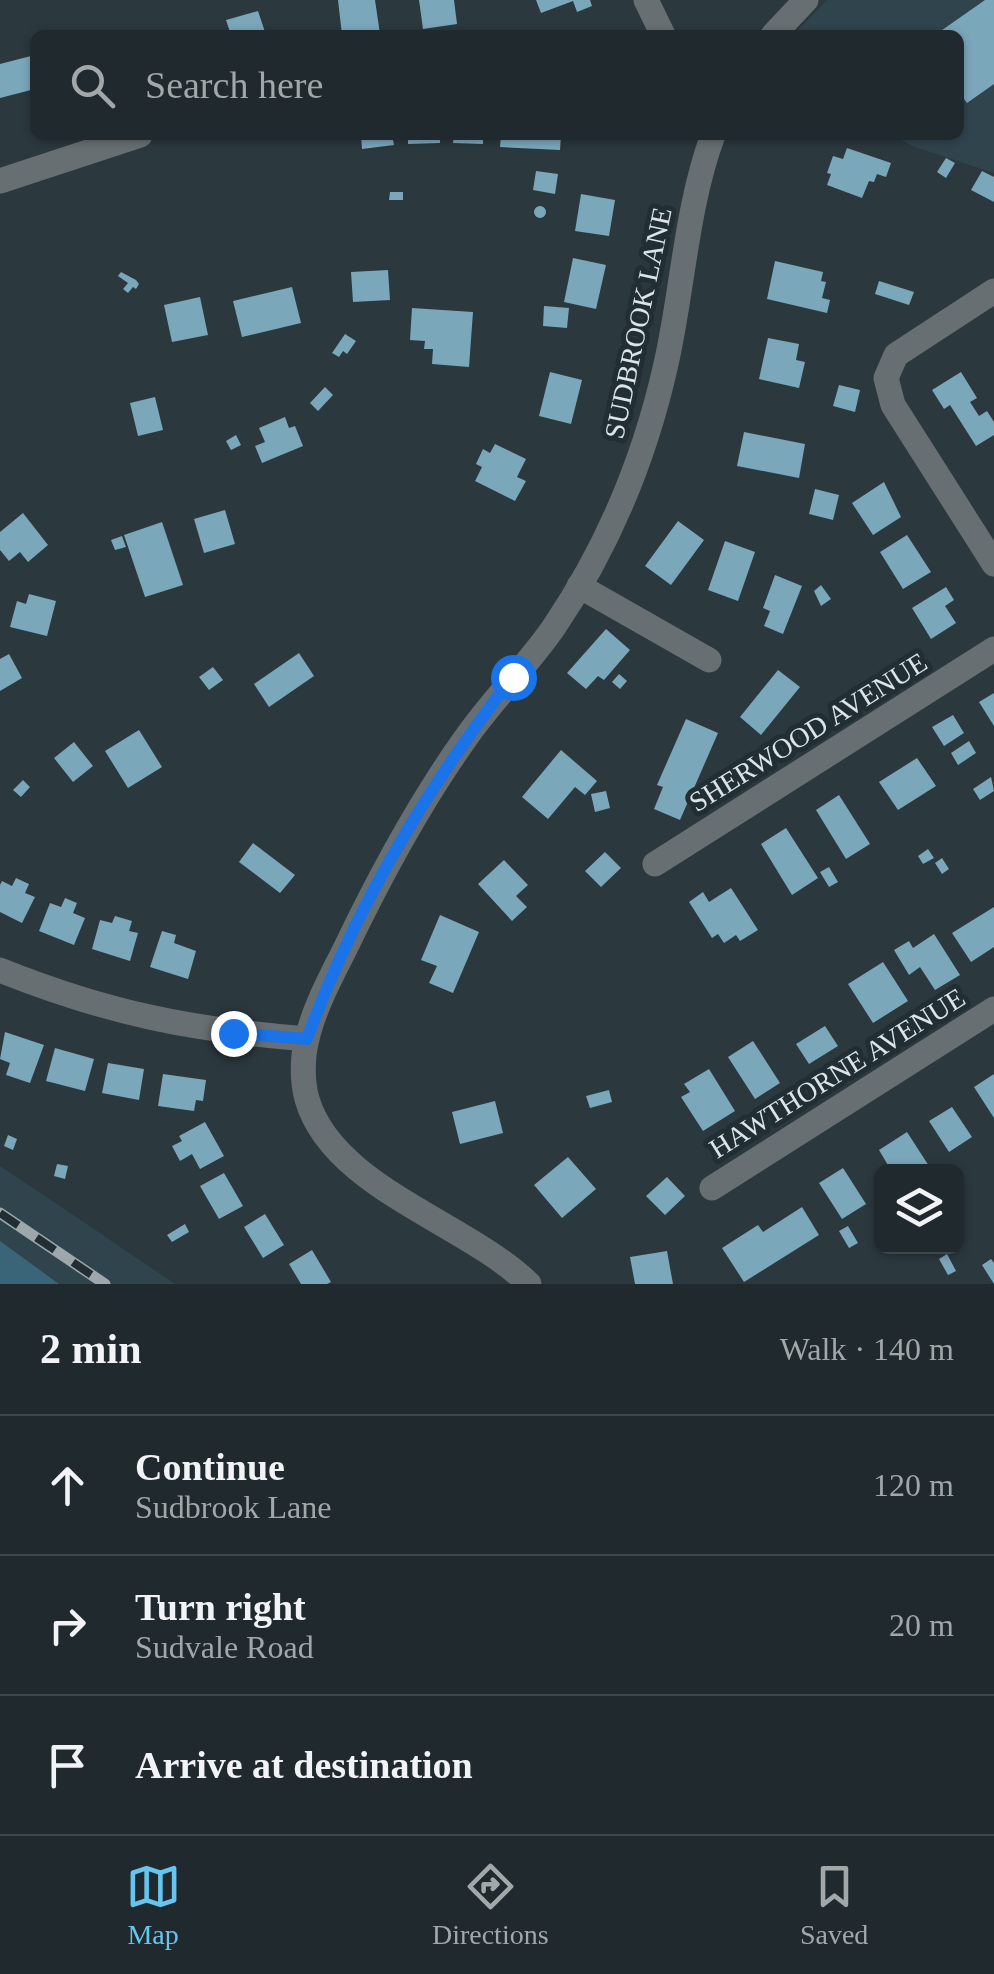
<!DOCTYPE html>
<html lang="en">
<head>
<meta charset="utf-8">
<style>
	:root { --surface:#202a2e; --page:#2d363a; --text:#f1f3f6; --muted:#a2a7aa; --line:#3d464a; --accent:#65c5ee }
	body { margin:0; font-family:"Times New Roman",serif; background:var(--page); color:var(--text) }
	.controls { position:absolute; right:30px; bottom:30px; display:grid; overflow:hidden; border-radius:15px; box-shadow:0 2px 8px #0004 }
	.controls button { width:90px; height:90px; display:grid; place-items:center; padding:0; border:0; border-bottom:2px solid var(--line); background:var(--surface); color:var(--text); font:50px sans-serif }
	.stop { position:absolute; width:30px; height:30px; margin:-22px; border:8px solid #1a73e8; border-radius:50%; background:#fff }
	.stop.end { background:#1a73e8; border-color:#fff; box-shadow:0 2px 10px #0008 }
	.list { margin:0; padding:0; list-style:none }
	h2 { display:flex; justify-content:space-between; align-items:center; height:130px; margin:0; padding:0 40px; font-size:42px }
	h2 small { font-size:32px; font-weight:400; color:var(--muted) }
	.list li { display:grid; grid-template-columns:65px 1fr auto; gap:30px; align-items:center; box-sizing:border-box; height:140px; padding:0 40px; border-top:2px solid var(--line) }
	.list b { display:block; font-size:38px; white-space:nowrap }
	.list p { margin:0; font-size:32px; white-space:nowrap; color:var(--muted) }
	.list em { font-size:32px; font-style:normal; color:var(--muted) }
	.icon { flex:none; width:55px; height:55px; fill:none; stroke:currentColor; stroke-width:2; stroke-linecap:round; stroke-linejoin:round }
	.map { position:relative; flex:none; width:994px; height:1284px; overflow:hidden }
	.search { position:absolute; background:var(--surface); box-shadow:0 2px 8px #0004; left:30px; right:30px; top:30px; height:110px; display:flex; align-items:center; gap:25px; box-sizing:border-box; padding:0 35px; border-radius:15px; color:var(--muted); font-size:38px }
	.sheet { height:550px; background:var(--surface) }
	nav { display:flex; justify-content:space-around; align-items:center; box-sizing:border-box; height:140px; border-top:2px solid var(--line); background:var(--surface); font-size:28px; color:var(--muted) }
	nav a { display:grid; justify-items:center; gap:5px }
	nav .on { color:var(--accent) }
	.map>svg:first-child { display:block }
</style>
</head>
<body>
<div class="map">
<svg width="994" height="1284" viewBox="0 0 994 1284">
	<rect width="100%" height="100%" fill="#2b383e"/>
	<path fill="#30444d" d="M827 0H994V173L912 146 892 135H959V35H793Z
		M0 1166 54 1202 175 1284H0Z"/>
	<path fill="#3a6477" d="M0 1241 59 1284H0Z"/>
	<path fill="#7ba7bb" d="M338 0H375L380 34 342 35Z
		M419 0H454L457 24 423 29Z
		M536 0H590L592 6 577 12 573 1 541 13Z
		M985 0H994V84L967 103 959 92V35H935Z
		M258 11 266 35H231L226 20Z
		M31 56 35 89 0 98V64Z
		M361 135H392L394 145 362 149Z
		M408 135H440V143L408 144Z
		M454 135H483V144L453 143Z
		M501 135H561L560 150 500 147Z
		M847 148 891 163 886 177 877 174 874 182 869 181 862 198 827 185 831 174 827 173 833 156 843 159Z
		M946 158 955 163 946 178 937 172Z
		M536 171 558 174 555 194 533 190Z
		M982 171 994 177V202L971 190Z
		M390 192H403V200H389Z
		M581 194 615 200 609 236 575 231Z
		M534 212a6 6 0 1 1 12 0a6 6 0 1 1-12 0Z
		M573 258 606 265 596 309 564 302Z
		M775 261 823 272 821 281 826 282 822 298 830 300 827 313 767 299Z
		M388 270 390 300 353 302 351 272Z
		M121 272 136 280 139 284 136 289 133 287 128 293 123 289 128 283 118 276Z
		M879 281 914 292 909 305 875 294Z
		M292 287 301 323 242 337 233 301Z
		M200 297 208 335 172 342 164 305Z
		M544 306 569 308 567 328 543 326Z
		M412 308 473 312 469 367 432 364 433 349H424L425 341 410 340Z
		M345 334 356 341 347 354 343 351 339 357 332 353Z
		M768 338 799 344 796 360 805 362 799 388 759 379Z
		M550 372 582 380 571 424 539 416Z
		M961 372 977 398 970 402 979 416 987 411 994 422V435L976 446 950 405 944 409 932 390Z
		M839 385 860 390 855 412 833 406Z
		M325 387 333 395 318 411 310 403Z
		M155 397 163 430 138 436 130 403Z
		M285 417 289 428 295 426 303 446 262 463 255 446 265 442 259 428Z
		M744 432 805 444 799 478 737 466Z
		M236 435 241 445 231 450 226 441Z
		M495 444 526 459 517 477 526 481 515 501 475 481 482 467 476 464 483 449 490 453Z
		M884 482 901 517 873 535 852 503Z
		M815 489 839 495 833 520 809 514Z
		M225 510 235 544 204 553 194 519Z
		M23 513 48 545 28 562 20 552 9 561 0 550V532Z
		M678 521 704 540 671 585 645 566Z
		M162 522 183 585 145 597 124 535Z
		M907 535 931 572 903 589 880 552Z
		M122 536 126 547 115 550 111 540Z
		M725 541 755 552 738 601 708 590Z
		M775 575 802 586 783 634 764 626 770 611 763 608Z
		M821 585 831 599 821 606 814 591Z
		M946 587 954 600 945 606 956 623 931 639 912 608Z
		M29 594 56 601 47 636 10 627 17 601 26 604Z
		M606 629 630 650 604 680 598 676 586 689 567 673Z
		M299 653 314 676 269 707 254 684Z
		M9 654 22 678 0 691V659Z
		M213 667 223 680 209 690 199 677Z
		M778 670 800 687 761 735 740 717Z
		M619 674 627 681 620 689 612 682Z
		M994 693V726L979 702Z
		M953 715 964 733 944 746 932 727Z
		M686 719 718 733 680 820 654 809 663 787 657 785Z
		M139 730 162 767 128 788 105 751Z
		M969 741 976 753 958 765 951 753Z
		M74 742 93 766 73 782 54 758Z
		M561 750 597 781 585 795 575 787 548 819 522 797Z
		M917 758 936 786 898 810 879 782Z
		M991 777 994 791 980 800 973 789Z
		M23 780 30 787 21 797 13 790Z
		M606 791 610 808 595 812 591 794Z
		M839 795 870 844 846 859 816 810Z
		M786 828 818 878 792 895 761 844Z
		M253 843 295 875 280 893 239 862Z
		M928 849 934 858 923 864 918 856Z
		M605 852 621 868 601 887 585 871Z
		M942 858 949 869 942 874 935 863Z
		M504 860 528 885 516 896 527 907 512 921 478 884Z
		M829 867 838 882 829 887 820 872Z
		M16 878 29 884 25 893 35 897 22 923 0 912V885L2 881 12 886Z
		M731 888 758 930 740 941 736 935 724 943 718 934 712 938 689 902 703 892 709 902Z
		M65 898 77 903 73 913 85 918 74 945 39 931 50 903 61 907Z
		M994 907V947L971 962 952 933Z
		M440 915 479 932 453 993 429 983 437 966 421 960Z
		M115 916 132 921 129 931 138 933 130 961 92 949 100 920 112 923Z
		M162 931 176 935 174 943 196 951 188 979 150 967Z
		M934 934 960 975 935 990 920 967 909 975 894 950 909 941 913 948Z
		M883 962 908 1001 873 1023 848 984Z
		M825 1026 838 1046 809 1064 796 1044Z
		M5 1032 44 1045 30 1083 6 1075 10 1063 0 1059Z
		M753 1041 780 1083 755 1099 728 1057Z
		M55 1048 94 1059 85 1091 46 1081Z
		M108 1063 144 1069 139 1100 102 1093Z
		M709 1069 735 1111 703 1131 681 1097 690 1092 684 1084Z
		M163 1074 206 1080 203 1101 196 1100 194 1111 158 1106Z
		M994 1074V1118L974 1087Z
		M609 1090 612 1102 590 1108 586 1096Z
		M495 1101 503 1133 460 1144 452 1112Z
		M952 1107 972 1137 949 1152 929 1121Z
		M205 1122 224 1156 200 1169 192 1154 180 1161 172 1146 182 1141 179 1136Z
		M907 1132 929 1166 921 1172H892L879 1150Z
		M8 1135 17 1139 13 1150 4 1146Z
		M568 1157 596 1189 562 1218 534 1185Z
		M57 1164 68 1166 65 1179 54 1176Z
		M843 1168 866 1204 842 1219 819 1183Z
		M224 1173 243 1206 219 1219 200 1186Z
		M667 1177 685 1196 665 1215 646 1196Z
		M802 1207 819 1235 744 1282 722 1248 758 1225 763 1232Z
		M265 1214 284 1245 263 1258 244 1227Z
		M185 1224 189 1232 172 1242 167 1235Z
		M848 1226 858 1243 849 1248 839 1231Z
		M312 1250 331 1282 327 1284H301L289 1264Z
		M667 1251 673 1284H635L630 1257Z
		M947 1254 956 1271 948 1275 939 1259Z
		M991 1259 994 1263V1284L982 1265Z"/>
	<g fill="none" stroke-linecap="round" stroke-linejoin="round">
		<path stroke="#686f72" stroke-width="25" d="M646 0 663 35
			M773 35 806 0
			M0 181 140 135
			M994 291 896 355 886 378 893 405 994 564
			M579 586 709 660
			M655 864 994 649
			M0 970C107 1013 192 1030 307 1039
			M712 1188 994 1009
			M529 1284C467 1223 332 1187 307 1099 302 1081 302 1058 307 1039 314 1008 331 977 345 949 380 876 418 805 465 739 492 700 527 666 554 627 608 547 645 458 666 364 683 289 686 208 713 135"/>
		<g stroke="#9ea8ac" stroke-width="11">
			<path id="rail" d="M0 1213 105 1284"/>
		</g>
		<use href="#rail" stroke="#212e33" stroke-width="8" stroke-dasharray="22" stroke-linecap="butt"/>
	</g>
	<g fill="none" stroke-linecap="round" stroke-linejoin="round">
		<path stroke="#1a73e8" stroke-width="12" d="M233 1033 307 1039C355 908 427 787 513 677"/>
	</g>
	<g text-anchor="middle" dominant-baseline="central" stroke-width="10" stroke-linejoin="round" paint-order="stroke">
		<g font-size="28" fill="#dce4e8" stroke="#212e33">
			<text transform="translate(638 323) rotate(-78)">SUDBROOK LANE</text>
			<text transform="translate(808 732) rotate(-32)">SHERWOOD AVENUE</text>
			<text transform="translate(837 1073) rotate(-32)">HAWTHORNE AVENUE</text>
		</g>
	</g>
</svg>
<div class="controls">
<button><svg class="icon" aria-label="layers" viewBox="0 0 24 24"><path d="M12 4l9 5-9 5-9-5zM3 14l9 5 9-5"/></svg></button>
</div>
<div class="stop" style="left:513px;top:677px"></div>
<div class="stop end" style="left:233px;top:1033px"></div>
<div class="search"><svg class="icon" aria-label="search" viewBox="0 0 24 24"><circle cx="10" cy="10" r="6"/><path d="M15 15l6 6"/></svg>Search here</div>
</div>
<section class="sheet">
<h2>2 min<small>Walk · 140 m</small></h2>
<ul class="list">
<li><svg class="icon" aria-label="ahead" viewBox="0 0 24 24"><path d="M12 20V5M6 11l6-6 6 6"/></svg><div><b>Continue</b><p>Sudbrook Lane</p></div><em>120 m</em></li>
<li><svg class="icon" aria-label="right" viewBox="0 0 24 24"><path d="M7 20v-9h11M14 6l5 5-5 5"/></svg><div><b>Turn right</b><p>Sudvale Road</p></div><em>20 m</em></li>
<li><svg class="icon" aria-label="arrive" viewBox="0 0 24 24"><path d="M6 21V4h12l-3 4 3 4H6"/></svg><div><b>Arrive at destination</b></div></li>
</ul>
</section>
<nav>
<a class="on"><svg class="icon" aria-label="map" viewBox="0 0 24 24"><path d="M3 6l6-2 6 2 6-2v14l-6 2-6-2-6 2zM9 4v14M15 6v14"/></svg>Map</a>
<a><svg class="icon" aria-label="directions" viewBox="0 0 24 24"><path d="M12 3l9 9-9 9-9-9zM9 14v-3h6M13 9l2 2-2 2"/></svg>Directions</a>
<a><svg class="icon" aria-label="saved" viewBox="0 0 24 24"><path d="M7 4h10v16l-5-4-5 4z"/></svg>Saved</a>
</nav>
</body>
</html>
